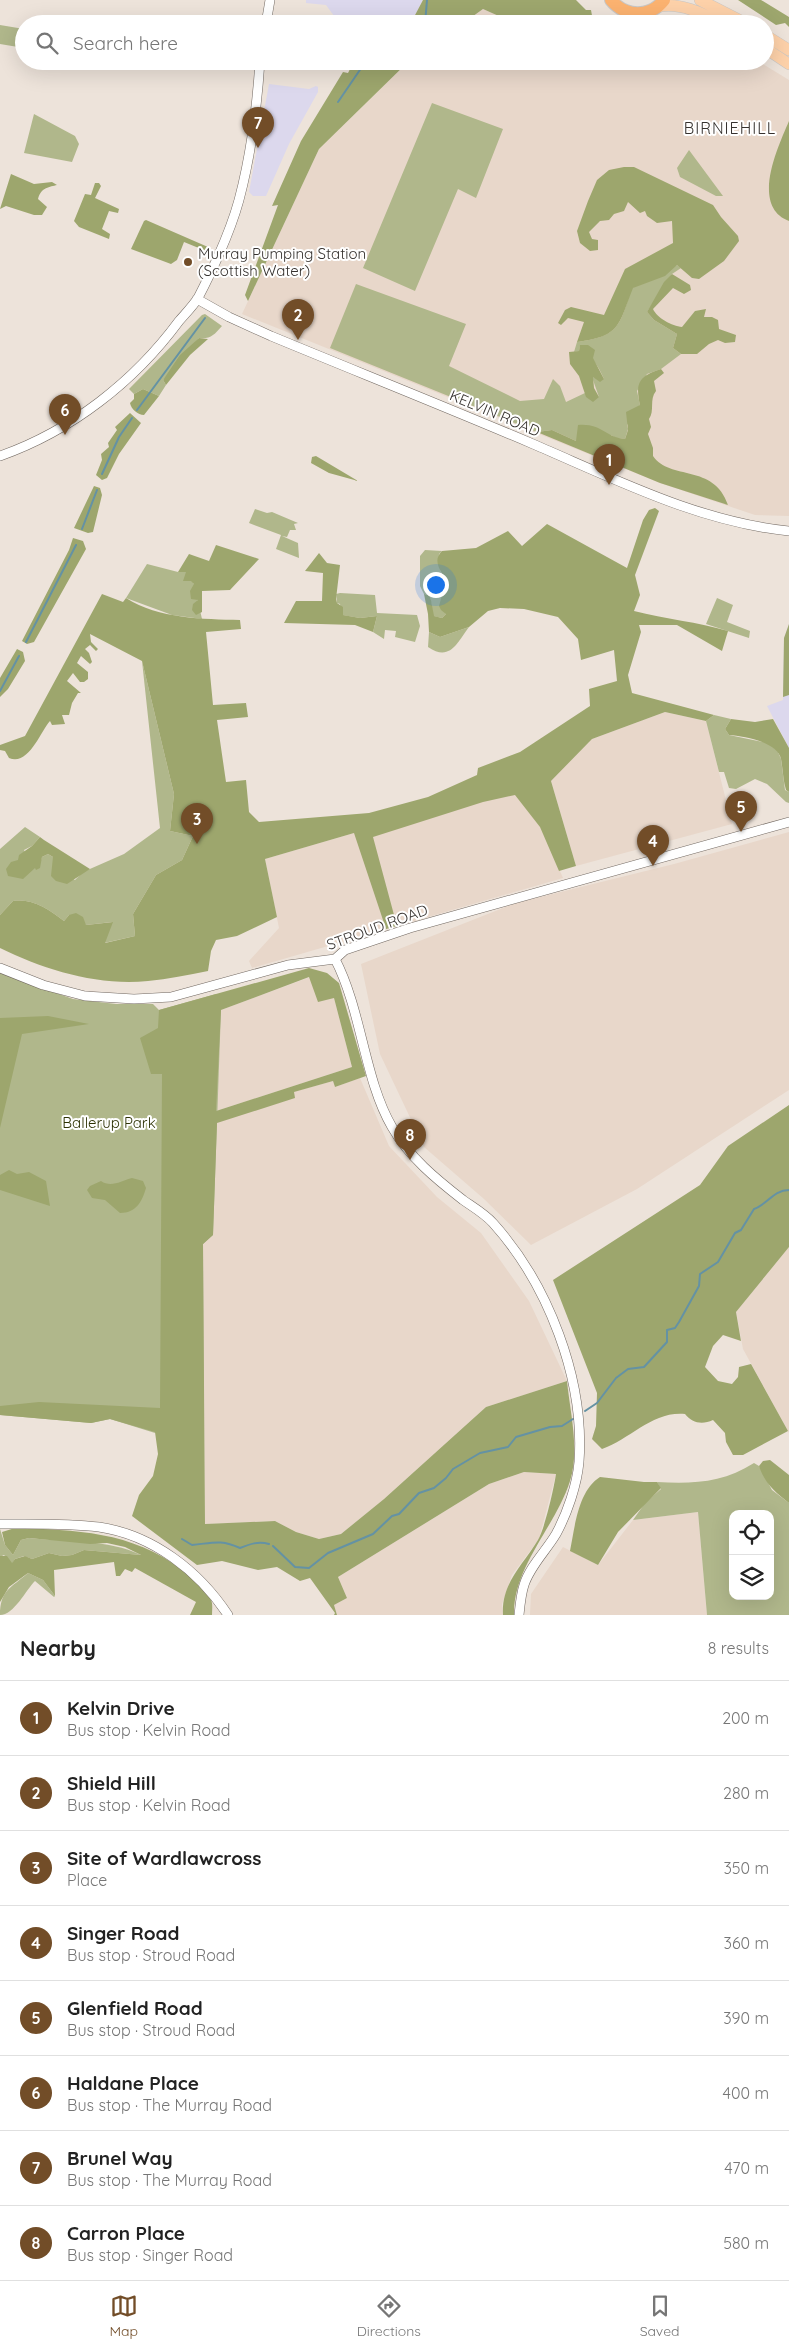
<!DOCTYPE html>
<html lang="en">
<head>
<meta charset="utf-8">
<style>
	:root { --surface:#fff; --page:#f6f6f6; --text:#222; --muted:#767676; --line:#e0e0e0; --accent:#724d28 }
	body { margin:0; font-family:Quicksand,sans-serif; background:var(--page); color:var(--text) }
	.controls { position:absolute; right:15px; bottom:15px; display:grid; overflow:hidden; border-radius:10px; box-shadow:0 5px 20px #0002 }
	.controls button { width:45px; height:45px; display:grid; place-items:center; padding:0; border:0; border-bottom:1px solid var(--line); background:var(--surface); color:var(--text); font:25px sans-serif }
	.you { position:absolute; left:435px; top:584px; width:18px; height:18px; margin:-12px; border:4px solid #fff; border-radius:50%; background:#1a73e8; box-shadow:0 0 0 8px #1a73e833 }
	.badge { display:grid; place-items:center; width:32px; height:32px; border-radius:50%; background:var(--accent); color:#fff; font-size:16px; font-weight:700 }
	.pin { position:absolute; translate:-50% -41px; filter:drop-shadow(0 1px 2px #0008) }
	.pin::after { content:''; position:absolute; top:26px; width:18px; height:15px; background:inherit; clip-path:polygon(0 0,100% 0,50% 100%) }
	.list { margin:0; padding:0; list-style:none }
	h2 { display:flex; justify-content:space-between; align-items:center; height:65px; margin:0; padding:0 20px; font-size:21px }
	h2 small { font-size:16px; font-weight:400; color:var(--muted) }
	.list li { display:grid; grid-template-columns:32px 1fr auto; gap:15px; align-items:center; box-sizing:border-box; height:75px; padding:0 20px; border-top:1px solid var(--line) }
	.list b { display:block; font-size:19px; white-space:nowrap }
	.list p { margin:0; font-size:16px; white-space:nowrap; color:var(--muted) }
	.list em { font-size:16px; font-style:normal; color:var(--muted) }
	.icon { flex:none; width:28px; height:28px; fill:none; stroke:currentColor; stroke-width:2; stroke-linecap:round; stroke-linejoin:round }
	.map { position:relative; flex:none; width:789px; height:1615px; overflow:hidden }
	.search { position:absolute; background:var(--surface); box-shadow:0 5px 20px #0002; left:15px; right:15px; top:15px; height:55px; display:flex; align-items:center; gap:12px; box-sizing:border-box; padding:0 18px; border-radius:28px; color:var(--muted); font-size:19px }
	.sheet { height:665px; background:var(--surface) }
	nav { display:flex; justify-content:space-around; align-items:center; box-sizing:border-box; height:70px; border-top:1px solid var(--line); background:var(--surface); font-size:14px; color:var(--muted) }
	nav a { display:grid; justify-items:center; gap:2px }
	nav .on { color:var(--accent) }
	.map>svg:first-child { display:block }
</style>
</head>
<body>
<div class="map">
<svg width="789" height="1615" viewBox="0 0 789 1615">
	<rect width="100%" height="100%" fill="#ede3da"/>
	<path fill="#dcd8ed" d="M306 0H423L414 17 417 16 418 24H340L326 5 306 3Z
		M269 84 309 89 316 86 318 87V92L289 144 266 196H253L249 192Z
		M789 624V748L767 706 783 700 784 638Z"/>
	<path fill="#e8d7ca" d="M483 9 517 24H462Z
		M409 61H758L789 80V516L755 515 660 483 242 314 319 149Z
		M665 712 706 721 732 824 576 866 551 781 592 739Z
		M522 784 563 878 252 968 249 961 279 928 265 859Z
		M789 832V1090L637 1189 531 1245 484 1199 424 1147 380 1054 361 964 516 903 674 864Z
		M310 977 334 998 352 1067 216 1111 221 1010Z
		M360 1078 389 1146 437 1197 481 1233 529 1301 567 1381 486 1407 384 1499 341 1534 319 1539 296 1532 275 1521 205 1524 203 1244 213 1235 217 1122 294 1098 293 1092 333 1081 335 1087Z
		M789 1247V1433L743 1349 736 1312Z
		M524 1472 556 1474 539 1539 512 1575 502 1604 503 1615H337L334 1605 347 1598 338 1577 489 1484Z
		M698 1512 707 1615H530L531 1594 563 1547 598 1565 633 1520Z"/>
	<path fill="#b0b78b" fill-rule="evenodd" d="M0 25 24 29V48L0 44Z
		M432 103 503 129 476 198 458 189 415 291 363 268Z
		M34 114 75 136 79 144 72 162 24 153Z
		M689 150 723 196H716L680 177 677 168Z
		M677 265 681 268 672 274 647 312 654 320 677 334 673 348 681 354 661 369 647 374 637 391 640 405 627 425 628 429 625 439 616 438 611 435 576 441 552 430 537 432 330 348 356 284 466 324 449 366 520 401 544 399 553 379 560 386 566 402 585 393 599 397 593 380V377L604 379C598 365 591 356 580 346L579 351 574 352 577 342C620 336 619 326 632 288Z
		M205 314 222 326C214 335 211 339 199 338L163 380 166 385 159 396 143 389 134 394 129 389 202 315Z
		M255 509 267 513 272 512 298 523 294 524 296 530H290L287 537 282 536 298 543 299 558 276 549 281 535 249 523Z
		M425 550 442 551 439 554C438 566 442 573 444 586 445 596 444 604 446 614L442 618 433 616 430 595 424 594 420 586V556Z
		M147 564 178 572 186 571 194 584 202 619 172 615 126 598Z
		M340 593 375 595 377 613 417 615 420 626 415 642 395 637 396 631 385 630 384 639 373 632 377 616 360 618 342 615 340 604 337 603 336 594Z
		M717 598 733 605 727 622 750 631 749 638 706 624Z
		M469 627C457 643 450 662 428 647L429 632 440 637Z
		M142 661 174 794 170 831 193 836 182 860 156 875 133 914 135 936 104 943 112 922 86 925 69 915 64 921C48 909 33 898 13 901L0 915V849L25 827 40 837 32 846 24 850 33 869 40 863 42 857 48 854 53 857V869L75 880 83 872 124 854 160 828Z
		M714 715 731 719 725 729 729 735 768 743 777 750 781 759 785 790 789 792V803L786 802 767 784 755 779 736 789 729 788 724 772H719L706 721Z
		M0 973 73 999 116 1004H153L159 1010 216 994 221 1010 213 1235 203 1244 204 1427 155 1433 110 1419 91 1423 0 1415Z
		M754 1463 759 1466 772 1490 789 1503V1615H707L698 1512 633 1520 645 1503 661 1489 657 1482C692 1484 723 1483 754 1463ZM733 1514H770V1596H733Z
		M0 1529 5 1545 13 1555 21 1540 29 1538C66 1542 108 1539 141 1555L84 1550 72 1555 62 1556 49 1553 32 1559 24 1556 15 1559 12 1564 4 1555 0 1557Z
		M28 1573 43 1580 55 1596 54 1597 35 1581C26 1590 14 1615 0 1615 0 1590 11 1588 28 1573Z"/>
	<path fill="#9da66d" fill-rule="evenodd" d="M423 0H576L586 10H591L593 21 584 19 579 24H517L483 9 462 24H418L417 17H414Z
		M738 0H761L789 17V27L785 23 776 25Z
		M354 61H409L319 149 248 301 245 295 278 205 272 206 301 141 343 72 348 73Z
		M789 121V221C750 206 778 147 789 121Z
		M624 167H634L713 205 721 217 738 236 739 241 724 261 699 279 692 278 677 265 665 276 633 288C618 326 621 336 577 342L584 322 568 318 561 325 558 323 565 310 571 307 604 315 625 269 673 243 672 221 657 223 647 216 645 211 640 213 628 202 624 211 614 214 609 220 600 221 589 232 592 239 598 240V250L590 251 580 243 577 231 588 201 597 180 609 170Z
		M11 174 34 184 52 182 57 185C50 187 41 187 38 199L47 207 42 215H34L6 206 0 209Z
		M95 183H99L101 186 95 198 119 209 118 213 109 211 102 229 110 234 109 239 79 227 74 221 85 194 91 195Z
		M146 220 208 247V250L206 251 184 242 177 260 171 264 131 249 144 221Z
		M672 274 690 285 691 290 684 294 673 288 653 309C657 318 672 326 682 327L695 311 706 309 704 317H712L718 320 719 329 736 335 735 342 725 343 718 340 709 344 697 354H681L673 348 677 334 654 320 647 312 664 282Z
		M199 338 208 339 190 355 166 385 163 380 180 355Z
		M580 345H588L595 350 593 358 604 379 600 382 593 377 594 388 599 397 593 402 586 397 579 376 570 364 569 352 579 351Z
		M661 369 664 373 654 381 656 391C649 399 655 411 649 419L651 427 648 434 653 448V456C670 481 714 463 728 505L660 483 537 432 552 430 576 441 578 425C602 423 606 438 625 439L628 430 626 412 640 405C635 383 639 376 661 369Z
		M143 389 159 396 144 415C138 415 131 409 130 403L134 399V394Z
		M130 413 141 423 119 454 107 478 102 480 96 475 102 460 101 454 109 447 108 443 117 430 115 427Z
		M316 456 358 481 329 473 311 463 312 457Z
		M94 486 100 488 102 495 93 532 88 533 74 528Z
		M655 508 659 511 635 575 640 595 634 611C665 619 698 622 728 631L722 651 677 625H639L641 632 628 675 632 693 714 715 706 721 665 712 592 739 551 781 576 866 559 871 540 827 515 795 483 802 373 837 397 926 386 929 354 833 265 859 277 917 237 936 216 940 211 951 208 971C188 975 168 979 148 981 97 986 45 970 0 948V915L13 901C33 898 48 909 64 921L69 915 76 913 83 917 86 925 113 922 105 943 135 936 133 914 156 875 182 860 193 836 170 831 174 794 142 661 90 634 91 642 98 649 96 651 90 645 85 649 89 653 92 662 90 664 81 656 77 663 88 672V679L84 682H80L73 673 67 681 81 693H78L72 703 69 715H62L65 724 52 725 50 721C40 732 29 766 9 758L5 751 0 750V745L25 736 102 594 123 602 126 598C159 619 203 619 240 620L241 629 206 632 213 705 246 703 248 717 217 720 226 782 246 780 249 812 259 822 369 813 428 797 477 775 478 768 520 752 590 706 589 689 617 681 614 650 581 660 578 639 558 617 524 609 500 608 488 611 469 627 440 637 429 632 428 614 424 594 430 595 434 616 442 618 446 614 441 610 439 606 444 588 438 579 442 574C438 566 434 559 442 551L476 548 508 531 522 546 547 524 627 568 643 520 649 510Z
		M73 538 83 541 86 549 34 642 27 644 22 641 69 550Z
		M216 545 259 559 230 590 202 591V612L196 615 192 610 193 604 198 600 191 599 190 591 194 584 191 581H183L186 572H178L189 554 209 561Z
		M319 553 327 563 340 565 336 599 337 603 343 607V615L360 618 377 616 373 632 355 625 284 623 296 601H322L323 573 305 571Z
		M789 624V695L783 697 784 638Z
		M17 649 23 652 25 661 8 689 0 697V678Z
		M731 719 755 722 773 719 789 748V792L786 790C783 780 783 770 781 759 778 742 744 736 729 735L725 729Z
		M40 837 44 840 90 869 67 884 56 881 51 876 53 857 48 854 42 857 40 868 36 870 35 868 23 879 8 876 6 869 11 862 18 860 19 855 32 846Z
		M309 968 327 973 339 983 366 1076 335 1087 333 1081 294 1092 295 1098 217 1123 213 1235 203 1244 205 1524 275 1521 296 1532 319 1539 341 1534 384 1499 486 1407 567 1381C570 1412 580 1450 570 1481 556 1526 513 1566 514 1615H503C501 1583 523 1565 538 1540 545 1528 554 1488 556 1474L524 1472 489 1484 338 1577 347 1598 334 1605 337 1615H334L335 1613 310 1578 300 1581 277 1567 258 1570 222 1561 197 1565 132 1516 139 1495 153 1476 158 1454 155 1432 110 1419 91 1423 0 1415V1406L39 1402 160 1408 162 1074H151L140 1038 158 1028 159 1010ZM309 977 318 1002 334 998 352 1067 216 1111 221 1010Z
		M48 1016 89 1024 22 1034 0 1128V1018Z
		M789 1105V1247L736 1312 741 1341 723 1335 713 1346 705 1367 718 1381 732 1384 738 1377 739 1367 751 1364 788 1431 743 1455H733L726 1442 725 1433 713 1420C702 1425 692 1423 685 1414 652 1411 631 1439 602 1449L592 1439 596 1426 597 1393 553 1280 700 1185 728 1146Z
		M9 1170 17 1174 29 1172 46 1181 50 1206 0 1190V1175Z
		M132 1178 143 1181 146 1188C142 1202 136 1213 120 1213L105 1200 92 1198 87 1190 90 1186 101 1181C111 1188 121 1181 132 1178Z
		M770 1460 789 1475V1503C775 1492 765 1484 759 1466L763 1461Z
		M600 1477 644 1482H657L661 1488 618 1532 598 1565 570 1551C575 1526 578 1491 600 1477Z
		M15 1528C75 1530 132 1531 182 1570 191 1577 207 1589 211 1600 213 1604 212 1610 212 1615H190L196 1602 135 1568 132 1572 125 1569 120 1576H116L114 1562 54 1570 55 1596 43 1580 28 1573 9 1587 0 1602V1556H7L12 1563 15 1559 25 1556 32 1559 49 1553 62 1556 72 1555 84 1550 141 1555 125 1547 107 1543 90 1544 29 1538 21 1540 13 1555 5 1545 2 1532Z"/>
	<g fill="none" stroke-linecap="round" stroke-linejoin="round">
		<path stroke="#6492a4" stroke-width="2" d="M425 24 427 0
			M338 102 366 61
			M137 410 205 318
			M102 474 119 437 132 418
			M82 529 97 490
			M26 642 76 545
			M0 691 19 656
			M585 1411 597 1403 616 1378 628 1369 644 1367 667 1342V1330L675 1328 679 1322 699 1286 700 1274 718 1262 735 1233 741 1230 754 1209C768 1204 773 1190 789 1190
			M182 1539 192 1545C213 1543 220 1539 240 1548 250 1544 258 1541 269 1544
			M273 1546 295 1567 309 1568 328 1553 373 1534 392 1516 399 1514 419 1493 434 1488 446 1478 453 1469 480 1453 508 1447 516 1437 550 1427 562 1426 573 1419"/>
		<g stroke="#716861" stroke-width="10">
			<path id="minor" d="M266 24 270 0
				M197 299 229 317 271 336C358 372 446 407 533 444 615 479 699 522 789 531
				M0 456C71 431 134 382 179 321 185 314 193 306 198 298 214 267 230 233 239 200 251 155 257 107 260 61
				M335 959C362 1011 364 1079 392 1127 409 1157 436 1179 463 1200 473 1207 485 1214 493 1223 548 1284 585 1379 579 1462 577 1485 567 1514 556 1534 546 1551 530 1566 524 1585 521 1594 520 1605 519 1615
				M0 968 43 985 85 996 134 999 171 997 288 965 335 959 345 950 410 928 789 822
				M0 1524C33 1524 67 1523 99 1527 153 1535 199 1571 228 1615"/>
		</g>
		<g stroke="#c7c6c5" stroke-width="12">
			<path id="major" d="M700 0 747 24
				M657 7C679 1 704 14 723 24
				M765 35 789 50
				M765 48 789 64"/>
		</g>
		<g stroke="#c7c6c5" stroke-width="14">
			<path id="highway" d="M611 0C625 17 650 18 664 0"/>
		</g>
		<use href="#minor" stroke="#fff" stroke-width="9"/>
		<use href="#major" stroke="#fdd1a9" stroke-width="11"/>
		<use href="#highway" stroke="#fbb270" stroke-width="12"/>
	</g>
	<circle fill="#724d28" stroke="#fff" stroke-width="2" cx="188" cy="262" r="5"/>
	<g text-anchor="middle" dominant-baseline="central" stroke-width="4" stroke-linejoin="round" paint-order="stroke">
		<g font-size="15" fill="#36322f" stroke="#fff" text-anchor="start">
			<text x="198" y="253">Murray Pumping Station<tspan x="198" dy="17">(Scottish Water)</tspan></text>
		</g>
		<g font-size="15" fill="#36322f" stroke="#fff">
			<text transform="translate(495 413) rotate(23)">KELVIN ROAD</text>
			<text transform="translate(377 927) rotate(-20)">STROUD ROAD</text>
		</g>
		<g font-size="15" fill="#2d3204" stroke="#fff">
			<text x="109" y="1122">Ballerup Park</text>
		</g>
		<g font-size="16" letter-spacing="1" fill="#36322f" stroke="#fff">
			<text x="730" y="128">BIRNIEHILL</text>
		</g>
	</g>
</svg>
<div class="controls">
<button><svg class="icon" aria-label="locate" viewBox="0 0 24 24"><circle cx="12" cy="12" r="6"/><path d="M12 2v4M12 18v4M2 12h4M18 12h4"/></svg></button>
<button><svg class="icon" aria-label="layers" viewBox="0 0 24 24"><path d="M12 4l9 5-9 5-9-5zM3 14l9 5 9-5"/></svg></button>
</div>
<div class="you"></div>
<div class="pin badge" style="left:609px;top:485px">1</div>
<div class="pin badge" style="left:298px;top:340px">2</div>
<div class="pin badge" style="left:197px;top:844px">3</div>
<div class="pin badge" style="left:653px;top:866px">4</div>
<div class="pin badge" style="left:741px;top:832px">5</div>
<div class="pin badge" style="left:65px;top:435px">6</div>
<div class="pin badge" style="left:258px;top:148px">7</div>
<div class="pin badge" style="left:410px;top:1160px">8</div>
<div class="search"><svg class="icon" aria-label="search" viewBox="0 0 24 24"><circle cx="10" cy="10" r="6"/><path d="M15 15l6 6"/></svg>Search here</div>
</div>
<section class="sheet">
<h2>Nearby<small>8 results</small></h2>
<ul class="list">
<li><span class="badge">1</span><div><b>Kelvin Drive</b><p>Bus stop · Kelvin Road</p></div><em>200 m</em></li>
<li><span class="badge">2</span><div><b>Shield Hill</b><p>Bus stop · Kelvin Road</p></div><em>280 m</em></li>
<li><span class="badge">3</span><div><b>Site of Wardlawcross</b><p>Place</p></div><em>350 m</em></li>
<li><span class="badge">4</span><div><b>Singer Road</b><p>Bus stop · Stroud Road</p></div><em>360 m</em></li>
<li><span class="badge">5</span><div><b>Glenfield Road</b><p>Bus stop · Stroud Road</p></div><em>390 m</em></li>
<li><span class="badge">6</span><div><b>Haldane Place</b><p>Bus stop · The Murray Road</p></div><em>400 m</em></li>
<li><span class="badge">7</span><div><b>Brunel Way</b><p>Bus stop · The Murray Road</p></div><em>470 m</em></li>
<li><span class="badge">8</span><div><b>Carron Place</b><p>Bus stop · Singer Road</p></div><em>580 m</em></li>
</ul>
</section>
<nav>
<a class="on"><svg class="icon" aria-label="map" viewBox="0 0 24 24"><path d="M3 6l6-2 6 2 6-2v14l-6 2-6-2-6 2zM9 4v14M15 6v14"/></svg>Map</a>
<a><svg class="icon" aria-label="directions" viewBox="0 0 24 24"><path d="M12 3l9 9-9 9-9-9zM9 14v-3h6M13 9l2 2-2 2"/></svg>Directions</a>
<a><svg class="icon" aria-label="saved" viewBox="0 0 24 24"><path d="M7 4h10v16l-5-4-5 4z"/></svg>Saved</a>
</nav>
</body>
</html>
